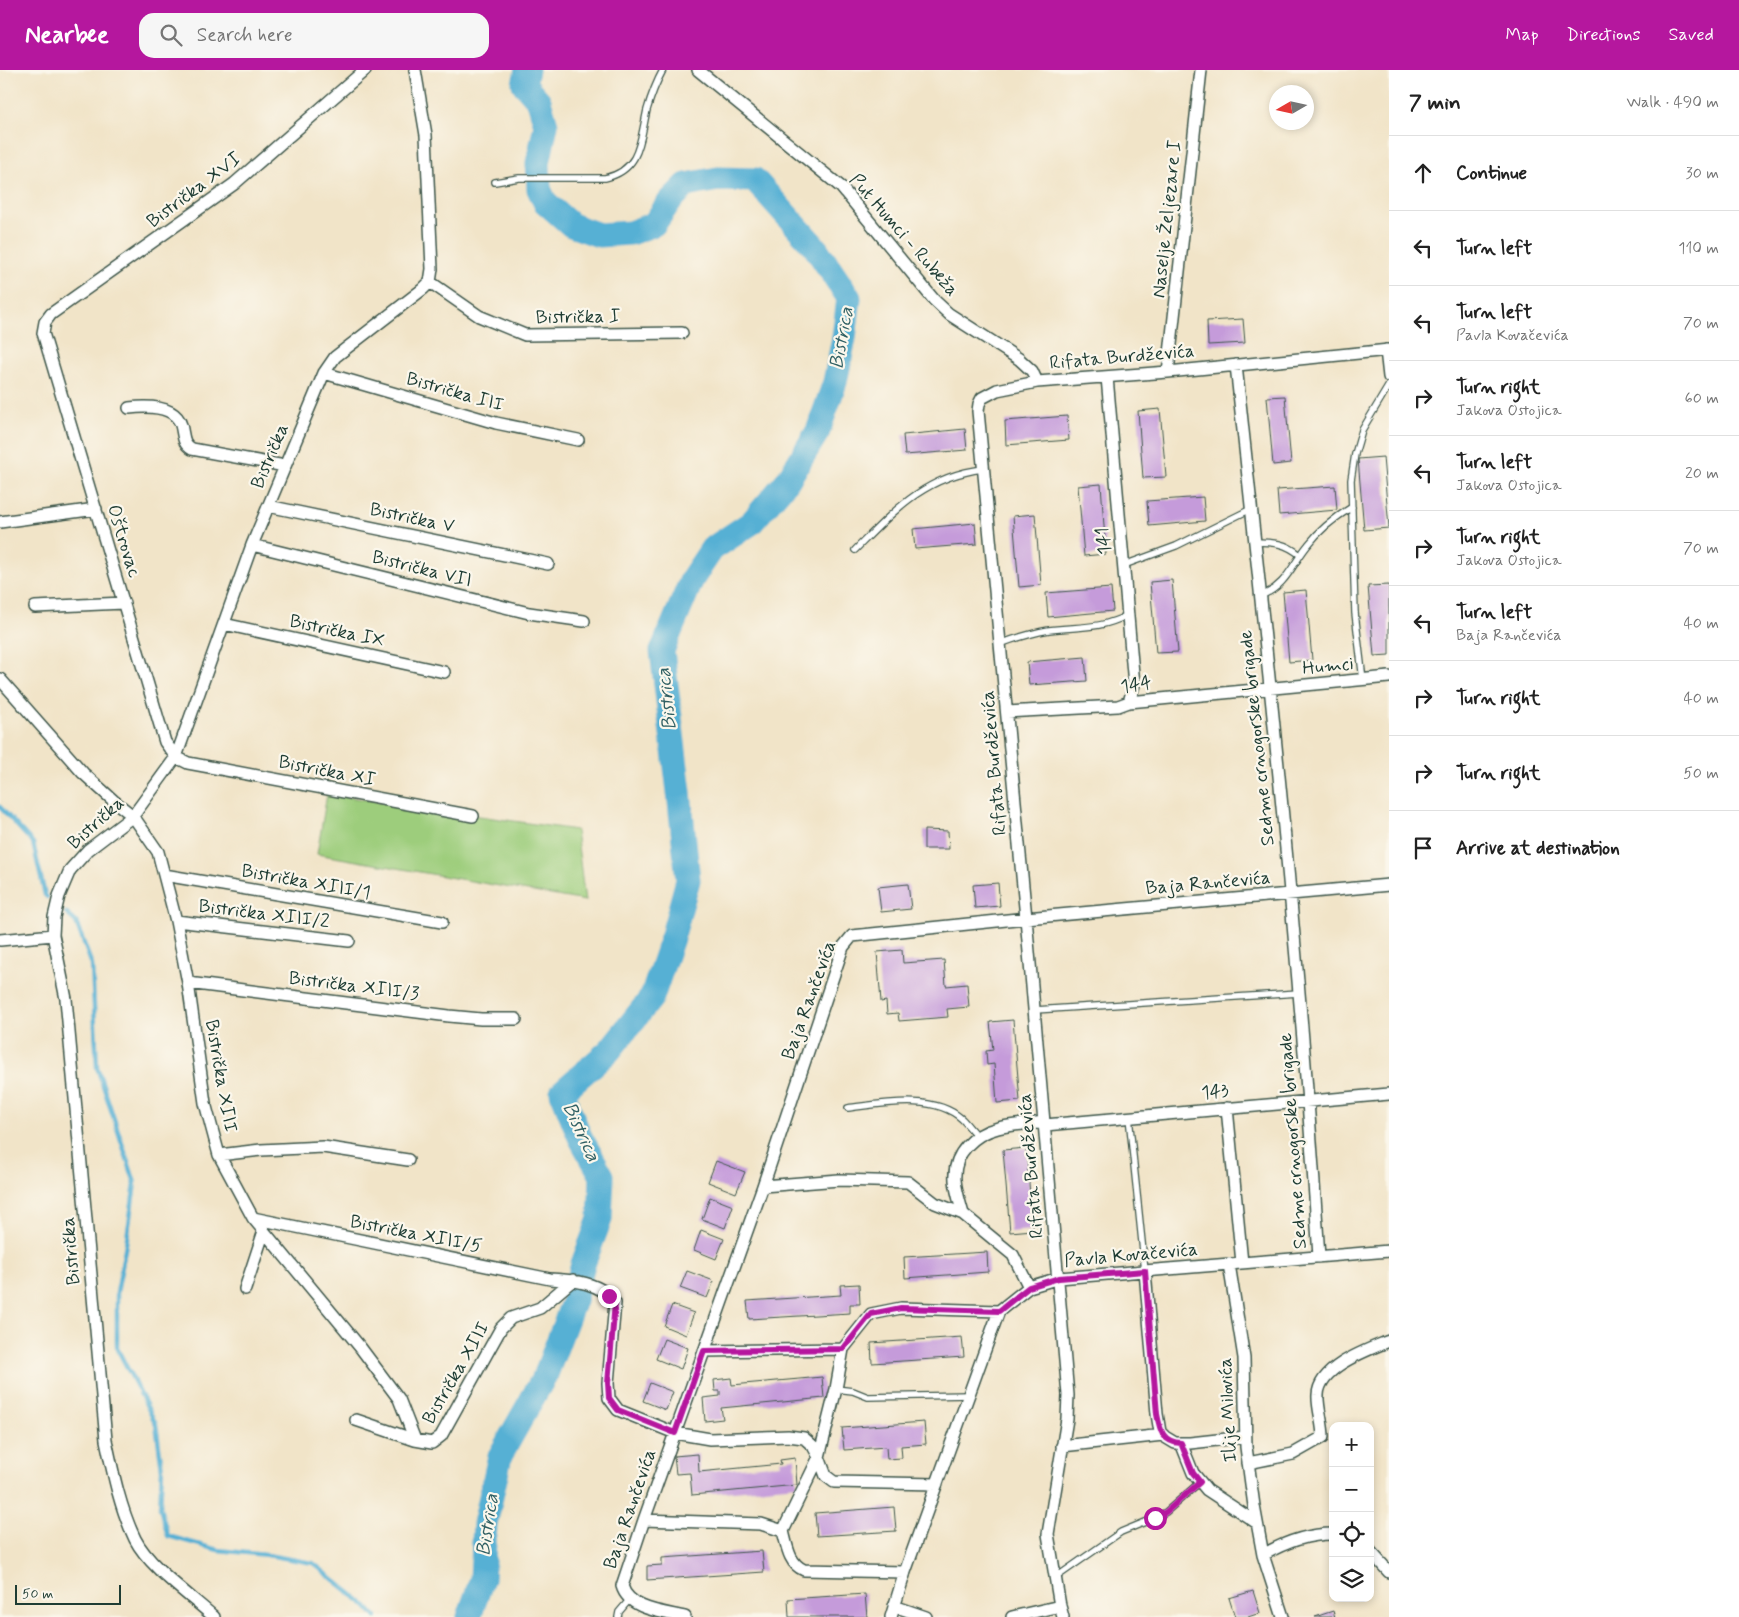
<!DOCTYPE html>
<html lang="en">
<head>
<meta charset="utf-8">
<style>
	:root { --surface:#fff; --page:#f6f6f6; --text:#222; --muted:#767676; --line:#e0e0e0; --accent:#b5179e }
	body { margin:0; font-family:Mynerve,sans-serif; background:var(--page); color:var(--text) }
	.controls { position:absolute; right:15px; bottom:15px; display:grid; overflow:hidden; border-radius:10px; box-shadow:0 2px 8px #0003 }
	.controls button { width:45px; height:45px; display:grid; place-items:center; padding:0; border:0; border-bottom:1px solid var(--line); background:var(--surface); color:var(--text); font:25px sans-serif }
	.compass { position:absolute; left:1269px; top:15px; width:45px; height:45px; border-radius:50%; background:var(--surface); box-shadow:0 2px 8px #0003; rotate:261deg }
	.scale { position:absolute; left:15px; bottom:12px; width:106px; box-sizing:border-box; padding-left:5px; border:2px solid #1f3d34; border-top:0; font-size:14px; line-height:18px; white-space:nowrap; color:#1f3d34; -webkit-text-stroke:4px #fbf7ec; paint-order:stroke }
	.stop { position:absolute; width:15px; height:15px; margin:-11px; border:4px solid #b5179e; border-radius:50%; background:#fff }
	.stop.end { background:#b5179e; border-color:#fff; box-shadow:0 1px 5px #0008 }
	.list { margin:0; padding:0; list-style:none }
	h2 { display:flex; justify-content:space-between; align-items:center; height:65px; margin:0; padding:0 20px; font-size:21px }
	h2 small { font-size:16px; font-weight:400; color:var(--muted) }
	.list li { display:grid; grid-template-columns:32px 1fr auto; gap:15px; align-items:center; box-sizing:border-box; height:75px; padding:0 20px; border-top:1px solid var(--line) }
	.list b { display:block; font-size:19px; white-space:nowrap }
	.list p { margin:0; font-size:16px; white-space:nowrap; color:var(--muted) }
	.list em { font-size:16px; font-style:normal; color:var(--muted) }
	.icon { flex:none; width:28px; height:28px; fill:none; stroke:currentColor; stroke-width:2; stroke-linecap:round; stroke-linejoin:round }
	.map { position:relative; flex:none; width:1389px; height:1547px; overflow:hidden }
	header { display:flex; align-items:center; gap:30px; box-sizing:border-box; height:70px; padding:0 25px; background:var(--accent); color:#fff }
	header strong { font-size:24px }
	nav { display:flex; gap:28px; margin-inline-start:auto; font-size:18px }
	.search { width:350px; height:45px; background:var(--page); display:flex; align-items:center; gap:12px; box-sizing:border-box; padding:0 18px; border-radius:15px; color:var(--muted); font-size:19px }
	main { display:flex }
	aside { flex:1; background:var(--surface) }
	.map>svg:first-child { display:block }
</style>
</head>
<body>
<header>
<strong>Nearbee</strong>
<div class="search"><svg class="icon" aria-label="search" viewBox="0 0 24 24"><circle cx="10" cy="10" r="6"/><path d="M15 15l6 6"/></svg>Search here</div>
<nav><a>Map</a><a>Directions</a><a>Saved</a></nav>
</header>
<main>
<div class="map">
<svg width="1389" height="1547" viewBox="0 0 1389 1547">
	<rect width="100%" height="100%" fill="#fbf7ec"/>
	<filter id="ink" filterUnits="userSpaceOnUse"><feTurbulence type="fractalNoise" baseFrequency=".02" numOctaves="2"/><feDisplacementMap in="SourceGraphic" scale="10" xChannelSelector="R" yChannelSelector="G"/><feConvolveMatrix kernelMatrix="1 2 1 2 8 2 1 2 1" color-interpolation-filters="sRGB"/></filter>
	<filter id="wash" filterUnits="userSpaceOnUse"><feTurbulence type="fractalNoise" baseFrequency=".0096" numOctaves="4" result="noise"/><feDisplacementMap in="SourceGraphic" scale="20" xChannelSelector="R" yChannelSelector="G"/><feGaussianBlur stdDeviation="1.12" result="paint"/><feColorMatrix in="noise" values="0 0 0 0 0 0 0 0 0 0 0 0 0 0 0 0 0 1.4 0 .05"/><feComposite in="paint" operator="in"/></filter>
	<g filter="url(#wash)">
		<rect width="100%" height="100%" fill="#f1e4c8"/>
		<path fill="#9dcd7c" stroke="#5e8558" d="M327 724 576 760 585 831 317 784Z"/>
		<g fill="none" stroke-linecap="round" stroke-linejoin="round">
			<path stroke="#56b0d4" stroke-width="4.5" d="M0 737 33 773 45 825 47 827
				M66 843 76 852 92 895 97 997 135 1113 127 1168 117 1223V1278L156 1354 162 1399 160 1438 168 1466 218 1480 267 1485 313 1493 365 1535 376 1547"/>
			<path stroke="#56b0d4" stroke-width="25" d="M469 1547 482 1509 485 1454 500 1386 546 1304 574 1230 583 1194 600 1149 602 1106 580 1067 562 1022 609 981 652 927 673 865 688 810 679 722 662 581 692 509 712 479 751 453 788 410 818 361 835 312 844 268 849 228 815 177 755 110 718 109 686 115 670 131 654 154 630 163 599 165 571 155 545 132 539 119 538 93 546 55 539 31 524 14 527 0"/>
		</g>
		<g id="blocks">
			<path fill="#c59bda" d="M1243 249 1245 273 1208 275 1207 251Z
				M1285 326 1291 393 1273 395 1267 327Z
				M1160 339 1166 407 1143 408 1138 341Z
				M1067 346 1069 370 1006 375 1005 351Z
				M965 359 967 380 905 385 903 365Z
				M1383 387 1389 458 1364 460 1358 389Z
				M1101 414 1106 484 1084 486 1078 416Z
				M1335 416 1337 440 1279 445 1277 420Z
				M1203 427 1205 451 1149 456 1147 431Z
				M1035 444 1041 515 1019 517 1013 446Z
				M975 453 977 474 915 479 913 459Z
				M1172 510 1178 582 1156 583 1150 512Z
				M1389 515V585L1374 586 1368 516Z
				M1111 518 1113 541 1048 547 1046 523Z
				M1306 520 1312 590 1289 592 1283 522Z
				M1085 587 1087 611 1029 615 1027 592Z
				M924 760 948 761 949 779H924Z
				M998 813 1000 836 975 838 973 815Z
				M908 814 911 839 881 842 878 817Z
				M902 880 903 893 944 890 946 916 967 914 969 937 947 939 948 947 899 951 898 943 887 944 886 931 881 932 877 882Z
				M1013 950 1020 1031 997 1033 994 994 987 995 986 981 993 980 990 952Z
				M1026 1078 1033 1160 1010 1162 1003 1080Z
				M716 1091 745 1102 736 1123 708 1112Z
				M710 1127 733 1136 725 1158 702 1149Z
				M701 1160 724 1169 716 1189 694 1180Z
				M987 1182 988 1202 905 1208 904 1187Z
				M687 1201 714 1211 707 1228 680 1218Z
				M859 1214 860 1234H850V1243L749 1249 747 1231 841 1225 840 1215Z
				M672 1235 694 1243 686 1265 664 1256Z
				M962 1267 964 1287 872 1293 871 1273Z
				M664 1269 688 1278 681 1299 656 1289Z
				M822 1307 824 1328 721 1338 723 1349 705 1351 703 1328 720 1326V1321H715L714 1310 731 1308 732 1315Z
				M650 1313 673 1322 666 1340 643 1331Z
				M924 1352 926 1374 901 1376 902 1388 887 1389 886 1377 844 1380 842 1358Z
				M698 1384 699 1402 781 1394 780 1390 795 1388 797 1415 692 1425 690 1403 676 1404 674 1386Z
				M894 1437 896 1461 817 1466 815 1443Z
				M762 1481 764 1502 647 1510V1496L662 1495V1488Z
				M1253 1521 1260 1543 1248 1547H1235L1229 1528Z
				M865 1524 867 1547H789L788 1529Z
				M1333 1541 1335 1547H1315Z"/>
		</g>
	</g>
	<g filter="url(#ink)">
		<use href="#blocks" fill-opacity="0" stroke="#3e564a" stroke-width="1"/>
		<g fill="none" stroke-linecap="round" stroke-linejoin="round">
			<g stroke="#3e564a" stroke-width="8">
				<path id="lane" d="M495 112 519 108H605C641 100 640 70 647 40 651 26 656 13 663 0
					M1255 472C1273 472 1286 473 1300 485
					M855 480C894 441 925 406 983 399
					M1124 495 1176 476 1251 439
					M1261 526C1287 515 1291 496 1308 475 1320 459 1336 447 1352 437
					M1000 574C1016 568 1032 563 1049 560 1080 556 1098 560 1128 545
					M1363 610 1355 543 1351 410 1355 384 1362 360 1389 315
					M1035 940 1299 923
					M848 1038C882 1034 934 1023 962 1049 967 1054 972 1061 977 1066
					M1129 1047 1145 1201
					M836 1319 853 1321 868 1327 969 1325
					M1055 1508 1121 1462 1155 1448 1166 1442 1200 1412
					M618 1547 619 1542 630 1529"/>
			</g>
			<g stroke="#3e564a" stroke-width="14">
				<path id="street" d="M698 0 841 117 934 230 949 244 1019 289 1032 301 1037 312
					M430 212 479 246 525 265 682 263
					M1386 280 1389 307
					M1236 295C1268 592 1300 889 1319 1187
					M1168 302 1201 0
					M324 303 496 353 578 370
					M1107 307 1134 615 1129 632
					M129 338C147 336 175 335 181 355 184 366 182 373 192 379L285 396
					M268 436 548 494
					M0 452 96 439
					M252 475 529 543 584 551
					M35 537 124 533
					M224 554 444 602
					M0 609 83 703 114 731 133 746 158 782 176 851 188 913 205 1033 219 1085 253 1148 360 1277 399 1329 415 1370
					M1007 642 1118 636 1129 632 1389 607
					M176 687 165 672 43 263 45 252 51 244 234 114 365 0
					M176 687 188 693 473 746
					M164 805 442 852
					M176 851 349 871
					M0 870 53 865
					M188 913 449 946 481 949H516
					M1227 1038 1242 1193
					M1045 1055 1389 1024
					M219 1085 261 1080 323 1077 408 1090
					M763 1116 839 1110 908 1112 935 1133 963 1144 1013 1185 1029 1217
					M963 1144C960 1133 956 1121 955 1110 953 1083 974 1064 998 1058 1013 1054 1030 1054 1045 1052
					M253 1148 550 1209C572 1210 602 1212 615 1233L608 1313 609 1328 618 1340 675 1363 710 1369 788 1366 804 1368 813 1376 819 1387 826 1406 834 1412 937 1414
					M1229 1194 1244 1288 1246 1377 1254 1436 1263 1485
					M1145 1201 1157 1344 1160 1362 1165 1367 1175 1373H1190L1245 1367
					M245 1219 264 1161
					M704 1281 843 1279 871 1244 901 1238 999 1241
					M356 1350 415 1370 432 1373 441 1366 501 1258 511 1248 540 1238 573 1210
					M1181 1373 1193 1403 1207 1420 1257 1453
					M1062 1376 1163 1365
					M1248 1393 1293 1384 1323 1367C1323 1354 1317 1336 1318 1325 1319 1297 1367 1280 1389 1271
					M644 1450 761 1454 783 1461C787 1476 789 1494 804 1500L905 1502
					M783 1461 819 1387 836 1319 843 1279
					M1370 1481 1389 1502
					M894 1536 926 1547
					M214 1547C191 1526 149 1497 135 1469 120 1438 113 1403 106 1370L66 929 53 865 54 847 59 826 70 800 88 780 133 746 176 687 252 475 324 303 335 287 423 219 430 212 432 199 426 65 415 0
					M685 1547C664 1542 629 1540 622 1516L644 1450 763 1116 843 877 852 866 1026 848 1389 815
					M891 1547 905 1502 999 1241 1029 1217 1059 1208 1389 1181
					M1012 1547 1060 1536
					M1063 1547 1060 1536 1048 1464 1067 1349 1068 1325 1026 848 978 341 979 334 982 328 997 320 1037 312 1168 302 1389 280
					M1283 1547 1263 1485C1285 1472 1307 1464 1333 1464"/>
			</g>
			<use href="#lane" stroke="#fff" stroke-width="5.5"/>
			<use href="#street" stroke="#fff" stroke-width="11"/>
		</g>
	</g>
	<g fill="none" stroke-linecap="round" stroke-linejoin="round" filter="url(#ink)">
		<path stroke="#b5179e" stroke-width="6" d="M609 1226 615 1233 608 1313 609 1328 618 1340 675 1363 704 1281 843 1279 871 1244 901 1238 999 1241 1029 1217 1059 1208 1145 1201 1157 1344C1160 1360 1162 1372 1181 1373L1193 1403 1200 1412 1166 1442 1155 1448"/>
	</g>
	<g text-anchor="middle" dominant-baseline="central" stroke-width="4.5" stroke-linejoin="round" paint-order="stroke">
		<g font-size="19" fill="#1f3d34" stroke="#fbf7ec">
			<text transform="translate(194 120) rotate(-37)">Bistrička XVI</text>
			<text transform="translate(1167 149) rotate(-84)">Naselje Željezare I</text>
			<text transform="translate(904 165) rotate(49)">Put Humci - Rubeža</text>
			<text transform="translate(578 247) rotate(-1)">Bistrička I</text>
			<text transform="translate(1122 287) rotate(-5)">Rifata Burdževića</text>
			<text transform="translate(455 322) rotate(16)">Bistrička III</text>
			<text transform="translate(270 386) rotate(-67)">Bistrička</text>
			<text transform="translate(412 448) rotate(12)">Bistrička V</text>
			<text transform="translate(124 471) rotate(73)">Oštrovac</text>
			<text transform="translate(1104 471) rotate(-95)">141</text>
			<text transform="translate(422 499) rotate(14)">Bistrička VII</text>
			<text transform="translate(337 561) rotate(12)">Bistrička IX</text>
			<text transform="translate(1328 596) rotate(-6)">Humci</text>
			<text transform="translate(1136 615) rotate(-9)">144</text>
			<text transform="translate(1257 668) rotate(-96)">Sedme crnogorske brigade</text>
			<text transform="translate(994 693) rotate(-95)">Rifata Burdževića</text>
			<text transform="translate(327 701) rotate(11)">Bistrička XI</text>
			<text transform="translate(96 753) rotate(-42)">Bistrička</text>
			<text transform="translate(306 812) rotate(10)">Bistrička XIII/1</text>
			<text transform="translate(1208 813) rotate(-5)">Baja Rančevića</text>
			<text transform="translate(264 844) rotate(7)">Bistrička XIII/2</text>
			<text transform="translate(354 916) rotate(7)">Bistrička XIII/3</text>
			<text transform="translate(809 930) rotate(-70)">Baja Rančevića</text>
			<text transform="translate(221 1006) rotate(80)">Bistrička XIII</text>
			<text transform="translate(1215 1022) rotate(-5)">143</text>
			<text transform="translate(1293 1071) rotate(-94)">Sedme crnogorske brigade</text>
			<text transform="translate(1031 1096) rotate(-95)">Rifata Burdževića</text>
			<text transform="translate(416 1164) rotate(11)">Bistrička XIII/5</text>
			<text transform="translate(71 1181) rotate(-95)">Bistrička</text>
			<text transform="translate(1131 1185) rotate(-5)">Pavla Kovačevića</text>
			<text transform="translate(456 1303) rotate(-60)">Bistrička XIII</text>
			<text transform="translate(1228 1340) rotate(-93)">Ilije Milovića</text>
			<text transform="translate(630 1439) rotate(-71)">Baja Rančevića</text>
		</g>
		<g font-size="20" font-style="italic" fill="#306064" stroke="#fbf7ec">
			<text transform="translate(842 268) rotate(-80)">Bistrica</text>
			<text transform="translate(667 629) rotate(-96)">Bistrica</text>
			<text transform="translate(581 1062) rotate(65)">Bistrica</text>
			<text transform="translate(488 1455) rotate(-82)">Bistrica</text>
		</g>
	</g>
</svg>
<div class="controls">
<button>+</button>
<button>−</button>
<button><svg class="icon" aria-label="locate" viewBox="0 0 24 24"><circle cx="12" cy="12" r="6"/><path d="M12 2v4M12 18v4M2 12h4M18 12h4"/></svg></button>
<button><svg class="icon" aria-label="layers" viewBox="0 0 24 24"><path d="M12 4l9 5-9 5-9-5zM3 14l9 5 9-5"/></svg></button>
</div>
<svg class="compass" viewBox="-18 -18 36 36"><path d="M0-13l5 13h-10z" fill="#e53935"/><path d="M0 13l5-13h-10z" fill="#767676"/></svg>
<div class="scale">50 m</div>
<div class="stop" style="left:1155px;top:1448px"></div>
<div class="stop end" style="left:609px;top:1226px"></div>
</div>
<aside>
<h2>7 min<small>Walk · 490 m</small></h2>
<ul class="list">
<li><svg class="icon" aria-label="ahead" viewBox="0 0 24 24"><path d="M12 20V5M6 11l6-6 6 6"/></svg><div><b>Continue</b></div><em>30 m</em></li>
<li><svg class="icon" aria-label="left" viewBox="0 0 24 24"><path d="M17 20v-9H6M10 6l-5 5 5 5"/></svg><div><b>Turn left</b></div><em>110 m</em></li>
<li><svg class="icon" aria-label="left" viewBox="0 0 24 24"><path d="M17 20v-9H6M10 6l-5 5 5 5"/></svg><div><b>Turn left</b><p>Pavla Kovačevića</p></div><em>70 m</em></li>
<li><svg class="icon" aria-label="right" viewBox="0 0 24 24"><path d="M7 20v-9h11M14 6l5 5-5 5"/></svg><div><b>Turn right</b><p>Jakova Ostojica</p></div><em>60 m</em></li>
<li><svg class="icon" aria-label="left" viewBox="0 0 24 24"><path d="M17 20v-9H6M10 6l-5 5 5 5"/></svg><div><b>Turn left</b><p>Jakova Ostojica</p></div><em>20 m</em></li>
<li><svg class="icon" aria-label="right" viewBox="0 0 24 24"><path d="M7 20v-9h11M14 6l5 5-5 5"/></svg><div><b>Turn right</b><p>Jakova Ostojica</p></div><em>70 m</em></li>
<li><svg class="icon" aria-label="left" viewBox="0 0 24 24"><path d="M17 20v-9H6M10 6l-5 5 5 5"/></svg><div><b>Turn left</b><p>Baja Rančevića</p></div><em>40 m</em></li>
<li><svg class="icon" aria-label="right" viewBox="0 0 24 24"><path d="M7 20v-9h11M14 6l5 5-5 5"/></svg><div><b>Turn right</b></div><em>40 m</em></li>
<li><svg class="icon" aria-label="right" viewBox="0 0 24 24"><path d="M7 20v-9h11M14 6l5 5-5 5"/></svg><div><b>Turn right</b></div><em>50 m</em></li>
<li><svg class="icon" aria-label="arrive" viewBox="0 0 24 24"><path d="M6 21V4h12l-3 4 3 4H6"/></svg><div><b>Arrive at destination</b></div></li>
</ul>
</aside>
</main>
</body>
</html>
